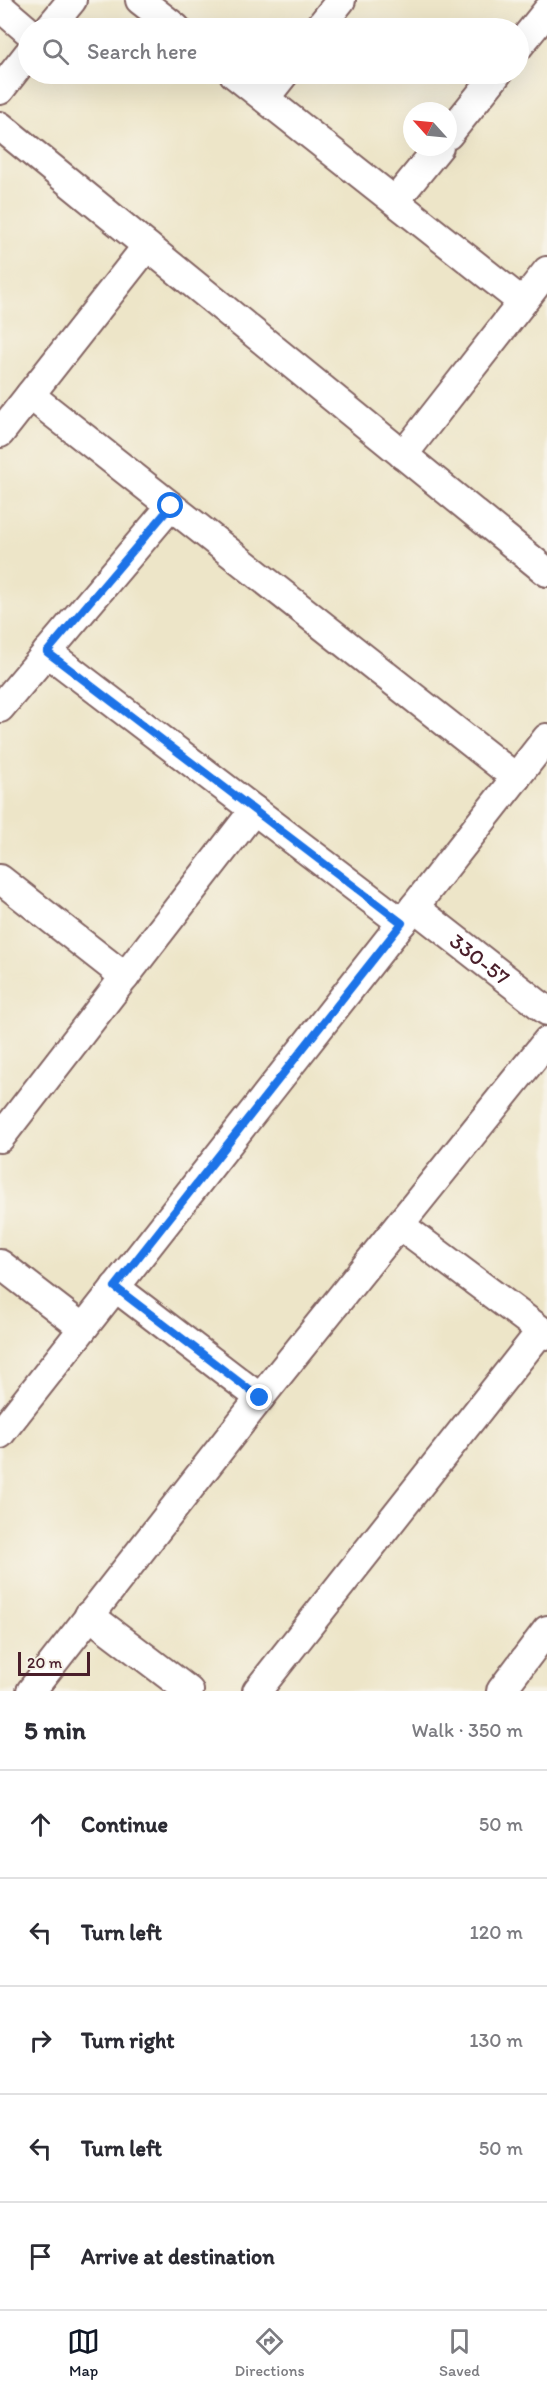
<!DOCTYPE html>
<html lang="en">
<head>
<meta charset="utf-8">
<style>
	:root { --surface:#fff; --page:#f2f2f3; --text:#2b2b33; --muted:#7c7c81; --line:#e1e1e2; --accent:#111827 }
	body { margin:0; font-family:Itim,sans-serif; background:var(--page); color:var(--text) }
	.compass { position:absolute; left:403px; top:102px; width:54px; height:54px; border-radius:50%; background:var(--surface); box-shadow:0 6px 24px #0002; rotate:297deg }
	.scale { position:absolute; left:18px; bottom:15px; width:72px; box-sizing:border-box; padding-left:6px; border:3px solid #4a1f2b; border-top:0; font-size:16px; line-height:21px; white-space:nowrap; color:#4a1f2b; -webkit-text-stroke:4px #f7f3e8; paint-order:stroke }
	.stop { position:absolute; width:18px; height:18px; margin:-14px; border:4px solid #1a73e8; border-radius:50%; background:#fff }
	.stop.end { background:#1a73e8; border-color:#fff; box-shadow:0 2px 6px #0008 }
	.list { margin:0; padding:0; list-style:none }
	h2 { display:flex; justify-content:space-between; align-items:center; height:78px; margin:0; padding:0 24px; font-size:26px }
	h2 small { font-size:20px; font-weight:400; color:var(--muted) }
	.list li { display:grid; grid-template-columns:39px 1fr auto; gap:18px; align-items:center; box-sizing:border-box; height:108px; padding:0 24px; border-top:2px solid var(--line) }
	.list b { display:block; font-size:22px; white-space:nowrap }
	.list em { font-size:20px; font-style:normal; color:var(--muted) }
	.icon { flex:none; width:33px; height:33px; fill:none; stroke:currentColor; stroke-width:2; stroke-linecap:round; stroke-linejoin:round }
	.map { position:relative; flex:none; width:547px; height:1691px; overflow:hidden }
	.search { position:absolute; background:var(--surface); box-shadow:0 6px 24px #0002; left:18px; right:18px; top:18px; height:66px; display:flex; align-items:center; gap:15px; box-sizing:border-box; padding:0 21px; border-radius:33px; color:var(--muted); font-size:22px }
	.sheet { height:618px; background:var(--surface) }
	nav { display:flex; justify-content:space-around; align-items:center; box-sizing:border-box; height:84px; border-top:2px solid var(--line); background:var(--surface); font-size:16px; color:var(--muted) }
	nav a { display:grid; justify-items:center; gap:3px }
	nav .on { color:var(--accent) }
	.map>svg:first-child { display:block }
</style>
</head>
<body>
<div class="map">
<svg width="547" height="1691" viewBox="0 0 547 1691">
	<rect width="100%" height="100%" fill="#f7f3e8"/>
	<filter id="ink" filterUnits="userSpaceOnUse"><feTurbulence type="fractalNoise" baseFrequency=".0167" numOctaves="2"/><feDisplacementMap in="SourceGraphic" scale="12" xChannelSelector="R" yChannelSelector="G"/><feConvolveMatrix kernelMatrix="1 2 1 2 8 2 1 2 1" color-interpolation-filters="sRGB"/></filter>
	<filter id="wash" filterUnits="userSpaceOnUse"><feTurbulence type="fractalNoise" baseFrequency=".008" numOctaves="4" result="noise"/><feDisplacementMap in="SourceGraphic" scale="24" xChannelSelector="R" yChannelSelector="G"/><feGaussianBlur stdDeviation="1.35" result="paint"/><feColorMatrix in="noise" values="0 0 0 0 0 0 0 0 0 0 0 0 0 0 0 0 0 1.4 0 .05"/><feComposite in="paint" operator="in"/></filter>
	<g filter="url(#wash)">
		<rect width="100%" height="100%" fill="#ede5c8"/>
	</g>
	<g filter="url(#ink)">
		<g fill="none" stroke-linecap="round" stroke-linejoin="round">
			<g stroke="#836462" stroke-width="32">
				<g id="street">
					<path d="M140 0 176 28"/>
					<path d="M0 7 28 31"/>
					<path d="M49 28 72 0"/>
					<path d="M319 28 341 0"/>
					<path d="M518 47 547 11"/>
					<path d="M234 74 522 302"/>
					<path d="M0 90 28 54"/>
					<path d="M265 98 284 74"/>
					<path d="M0 126 547 572"/>
					<path d="M448 135 497 74"/>
					<path d="M395 201 439 147"/>
					<path d="M30 395 516 778"/>
					<path d="M0 433 147 246"/>
					<path d="M403 455 547 271"/>
					<path d="M47 652 402 923"/>
					<path d="M0 708 171 506"/>
					<path d="M0 879 125 977"/>
					<path id="s1" d="M414 907 547 1011"/>
					<path d="M0 1138 254 810"/>
					<path d="M400 1225 547 1335"/>
					<path d="M0 1264 83 1328"/>
					<path d="M115 1287 260 1398"/>
					<path d="M0 1434 547 738"/>
					<path d="M89 1615 189 1691"/>
					<path d="M31 1691 260 1398 547 1041"/>
					<path d="M257 1691 541 1331"/>
					<path d="M501 1691 547 1630"/>
				</g>
			</g>
			<use href="#street" stroke="#fff" stroke-width="28"/>
		</g>
	</g>
	<g fill="none" stroke-linecap="round" stroke-linejoin="round" filter="url(#ink)">
		<path stroke="#1a73e8" stroke-width="8" d="M171 506 47 652 402 923 115 1287 260 1398"/>
	</g>
	<g text-anchor="middle" dominant-baseline="central" stroke-width="4.5" stroke-linejoin="round" paint-order="stroke">
		<g font-size="22" fill="#4a1f2b" stroke="#f7f3e8">
			<text stroke="none"><textPath href="#s1" startOffset="84">330-57</textPath></text>
		</g>
	</g>
</svg>
<svg class="compass" viewBox="-18 -18 36 36"><path d="M0-13l5 13h-10z" fill="#e53935"/><path d="M0 13l5-13h-10z" fill="#7c7c81"/></svg>
<div class="scale">20 m</div>
<div class="stop" style="left:171px;top:506px"></div>
<div class="stop end" style="left:260px;top:1398px"></div>
<div class="search"><svg class="icon" aria-label="search" viewBox="0 0 24 24"><circle cx="10" cy="10" r="6"/><path d="M15 15l6 6"/></svg>Search here</div>
</div>
<section class="sheet">
<h2>5 min<small>Walk · 350 m</small></h2>
<ul class="list">
<li><svg class="icon" aria-label="ahead" viewBox="0 0 24 24"><path d="M12 20V5M6 11l6-6 6 6"/></svg><div><b>Continue</b></div><em>50 m</em></li>
<li><svg class="icon" aria-label="left" viewBox="0 0 24 24"><path d="M17 20v-9H6M10 6l-5 5 5 5"/></svg><div><b>Turn left</b></div><em>120 m</em></li>
<li><svg class="icon" aria-label="right" viewBox="0 0 24 24"><path d="M7 20v-9h11M14 6l5 5-5 5"/></svg><div><b>Turn right</b></div><em>130 m</em></li>
<li><svg class="icon" aria-label="left" viewBox="0 0 24 24"><path d="M17 20v-9H6M10 6l-5 5 5 5"/></svg><div><b>Turn left</b></div><em>50 m</em></li>
<li><svg class="icon" aria-label="arrive" viewBox="0 0 24 24"><path d="M6 21V4h12l-3 4 3 4H6"/></svg><div><b>Arrive at destination</b></div></li>
</ul>
</section>
<nav>
<a class="on"><svg class="icon" aria-label="map" viewBox="0 0 24 24"><path d="M3 6l6-2 6 2 6-2v14l-6 2-6-2-6 2zM9 4v14M15 6v14"/></svg>Map</a>
<a><svg class="icon" aria-label="directions" viewBox="0 0 24 24"><path d="M12 3l9 9-9 9-9-9zM9 14v-3h6M13 9l2 2-2 2"/></svg>Directions</a>
<a><svg class="icon" aria-label="saved" viewBox="0 0 24 24"><path d="M7 4h10v16l-5-4-5 4z"/></svg>Saved</a>
</nav>
</body>
</html>
